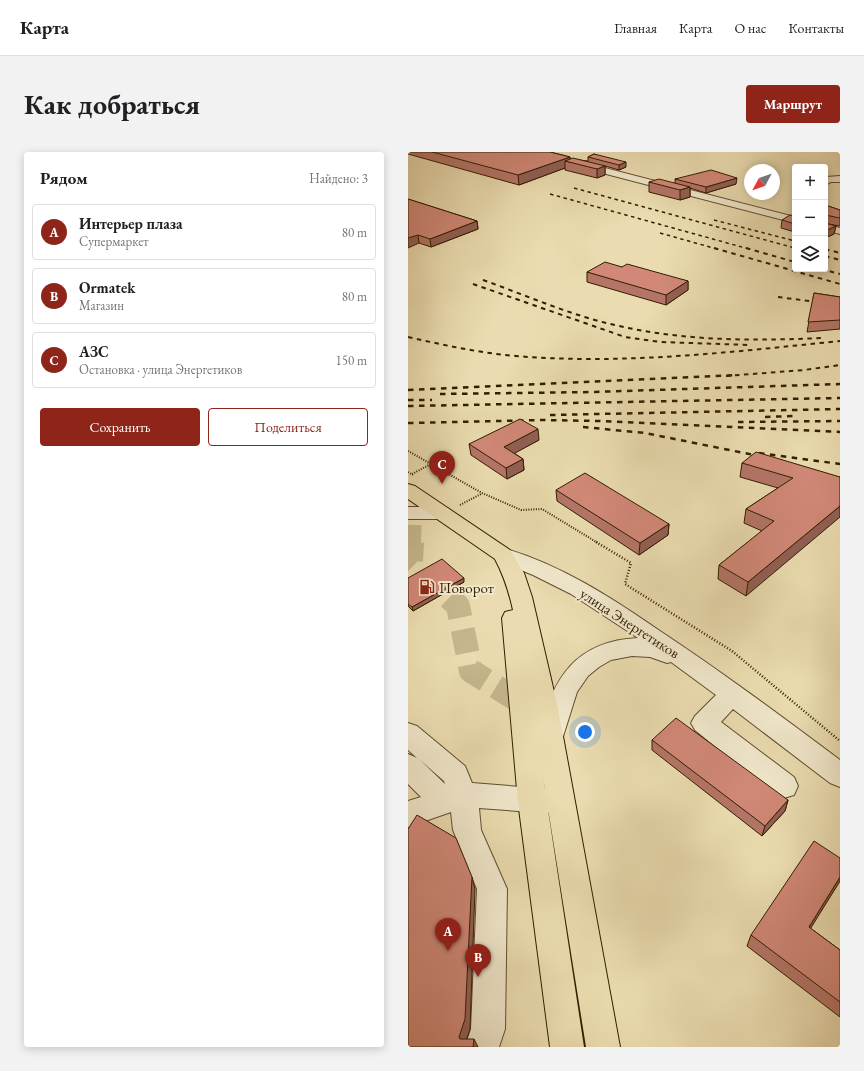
<!DOCTYPE html>
<html lang="ru">
<head>
<meta charset="utf-8">
<style>
	:root { --surface:#fff; --page:#f2f2f2; --text:#202124; --muted:#757577; --line:#e0e0e0; --accent:#8f2418 }
	body { margin:0; font-family:"EB Garamond",serif; background:var(--page); color:var(--text) }
	.controls { position:absolute; right:12px; top:12px; display:grid; overflow:hidden; border-radius:4px; box-shadow:0 2px 10px #0003 }
	.controls button { width:36px; height:36px; display:grid; place-items:center; padding:0; border:0; border-bottom:1px solid var(--line); background:var(--surface); color:var(--text); font:20px sans-serif }
	.compass { position:absolute; left:336px; top:12px; width:36px; height:36px; border-radius:50%; background:var(--surface); box-shadow:0 2px 10px #0003; rotate:229deg }
	.you { position:absolute; left:177px; top:580px; width:14px; height:14px; margin:-10px; border:3px solid #fff; border-radius:50%; background:#1a73e8; box-shadow:0 0 0 6px #1a73e833 }
	.badge { display:grid; place-items:center; width:26px; height:26px; border-radius:50%; background:var(--accent); color:#fff; font-size:13px; font-weight:700 }
	.pin { position:absolute; translate:-50% -33px; filter:drop-shadow(0 1px 2px #0008) }
	.pin::after { content:''; position:absolute; top:21px; width:14px; height:12px; background:inherit; clip-path:polygon(0 0,100% 0,50% 100%) }
	.list { margin:0; padding:0; list-style:none }
	h2 { display:flex; justify-content:space-between; align-items:center; height:52px; margin:0; padding:0 16px; font-size:17px }
	h2 small { font-size:13px; font-weight:400; color:var(--muted) }
	.list li { display:grid; grid-template-columns:26px 1fr auto; gap:12px; align-items:center; box-sizing:border-box; height:56px; margin:0 8px 8px; padding:0 8px; border:1px solid var(--line); border-radius:4px }
	.list b { display:block; font-size:15px; white-space:nowrap }
	.list p { margin:0; font-size:13px; white-space:nowrap; color:var(--muted) }
	.list em { font-size:13px; font-style:normal; color:var(--muted) }
	.actions { display:flex; gap:8px; padding:12px 16px }
	.actions a { flex:1; padding:9px 0; border:1px solid var(--accent); border-radius:4px; text-align:center; font-size:14px; color:var(--accent) }
	.actions .main { background:var(--accent); color:#fff }
	.icon { flex:none; width:22px; height:22px; fill:none; stroke:currentColor; stroke-width:2; stroke-linecap:round; stroke-linejoin:round }
	.map { position:relative; flex:none; width:432px; height:895px; overflow:hidden; border-radius:4px }
	header { display:flex; align-items:center; gap:24px; box-sizing:border-box; height:56px; padding:0 20px; background:var(--surface); border-bottom:1px solid var(--line) }
	header strong { font-size:19px }
	nav { display:flex; gap:22px; margin-inline-start:auto; font-size:14px }
	.intro { display:flex; align-items:center; justify-content:space-between; box-sizing:border-box; height:96px; padding:0 24px }
	h1 { margin:0; font-size:28px }
	.button { padding:10px 18px; border-radius:4px; background:var(--accent); color:#fff; font-size:14px; font-weight:700 }
	main { display:flex; gap:24px; padding:0 24px }
	aside { flex:1; background:var(--surface); border-radius:4px; box-shadow:0 2px 10px #0003 }
	.map>svg:first-child { display:block }
</style>
</head>
<body>
<header>
<strong>Карта</strong>
<nav><a>Главная</a><a>Карта</a><a>О нас</a><a>Контакты</a></nav>
</header>
<div class="intro"><h1>Как добраться</h1><a class="button">Маршрут</a></div>
<main>
<aside>
<h2>Рядом<small>Найдено: 3</small></h2>
<ul class="list">
<li><span class="badge">A</span><div><b>Интерьер плаза</b><p>Супермаркет</p></div><em>80 m</em></li>
<li><span class="badge">B</span><div><b>Ormatek</b><p>Магазин</p></div><em>80 m</em></li>
<li><span class="badge">C</span><div><b>АЗС</b><p>Остановка · улица Энергетиков</p></div><em>150 m</em></li>
</ul>
<div class="actions"><a class="main">Сохранить</a><a>Поделиться</a></div>
</aside>
<div class="map">
<svg width="432" height="895" viewBox="0 0 432 895">
	<rect width="100%" height="100%" fill="#eadcb0"/>
	<filter id="stains"><feTurbulence type="fractalNoise" baseFrequency=".005" numOctaves="4"/><feColorMatrix values="0 0 0 0 .2 0 0 0 0 .09 0 0 0 0 .02 0 0 0 .5 -.17"/></filter>
	<radialGradient id="worn" r=".72"><stop offset=".6" stop-color="#630" stop-opacity="0"/><stop offset="1" stop-color="#630" stop-opacity=".3"/></radialGradient>
	<g fill="none" stroke-linecap="round" stroke-linejoin="round">
		<path stroke="#c5b68d" stroke-width="18" stroke-dasharray="18 9" stroke-linecap="butt" d="M4 391 5 361"/>
		<path stroke="#c5b68d" stroke-width="24" stroke-dasharray="24 12" stroke-linecap="butt" d="M4 390 3 409 50 454 63 519 114 551"/>
		<g stroke="#604d2c" stroke-width="2">
			<path id="minor" d="M119 0H135L387 65V71L121 2Z
				M432 24V30H423L417 33 418 25Z
				M417 72 432 76V82L417 78Z
				M0 355H34L41 357 44 361 41 365 34 367H0Z
				M95 396C152 412 204 446 252 479 314 520 373 564 432 608V635L422 631 325 557 313 570 386 625 390 634 386 643 376 646 366 643 287 578 283 571 287 564 308 543 263 510 259 511 242 505 224 504 203 508 191 515 180 524 169 540 153 591 144 594 135 591 131 583C144 527 167 489 230 486L163 442 125 423 88 408 85 403 88 398Z
				M0 571 9 574 57 614 64 631 139 637 149 640 153 649 149 658 139 661 71 656 73 678 99 737 97 877 91 895H57L63 877 69 737 45 678 43 660 0 675V649L13 645 0 632V602L9 606 0 598ZM11 607 36 629 37 632Z"/>
		</g>
		<g stroke="#321d00" stroke-width="2">
			<path id="major" d="M0 332 7 334 102 398 116 421 124 445 150 557 212 895H178L135 625 176 895H142L110 649 94 466 97 460 105 458C101 440 96 424 87 407L0 347Z"/>
		</g>
		<path stroke="#321d00" stroke-width="2" stroke-dasharray="1 1.5" stroke-linecap="butt" d="M0 299 74 341 113 358 134 357 190 391
			M0 320 5 323
			M4 322 23 312
			M52 353 73 342"/>
		<path stroke="#321d00" stroke-width="2.5" stroke-dasharray="1 2" stroke-linecap="butt" d="M188 390 223 411 217 432 324 499 432 589"/>
		<use href="#minor" fill="#f1e8cc" fill-rule="evenodd"/>
		<use href="#major" fill="#eadcb0" fill-rule="evenodd"/>
		<path stroke="#321d00" stroke-width="1.5" stroke-dasharray="3.5 3.5" stroke-linecap="butt" d="M166 36 387 96
			M142 42 341 97
			M306 68 387 89
			M252 81 309 97"/>
		<path stroke="#321d00" stroke-width="2" stroke-dasharray="4.5 4.5" stroke-linecap="butt" d="M306 96 432 132
			M338 96 387 110
			M417 97 432 101
			M417 104 432 108
			M413 117 432 122
			M75 128C120 144 164 164 211 174 277 189 346 189 414 186
			M65 132 217 185 252 190 342 193
			M370 145 432 153
			M0 185C36 193 71 201 108 204 216 213 324 200 432 189
			M318 224 396 218 432 213"/>
		<path stroke="#321d00" stroke-width="2.5" stroke-dasharray="5.5 5.5" stroke-linecap="butt" d="M0 238 330 223
			M32 242 185 240 432 232
			M0 248H24
			M0 254 432 246
			M142 263 432 257
			M357 265 385 264
			M330 270 432 269
			M0 271 135 268 191 269 432 280
			M175 275 237 281 356 305
			M351 301 432 312"/>
	</g>
	<path fill="#b47567" stroke="#321d00" d="M0 0H142L162 5V7L180 9V5L186 2 218 15 211 18 197 14V23L189 26 157 18V16L111 33 0 2Z
		M267 27 328 32 298 41 282 36V45L272 48 241 40V30L267 32Z
		M0 47 69 69 70 77 23 95 11 91Z
		M417 53 432 58V74L420 72 428 74 426 82 417 86Z
		M387 64V80L373 76 374 68Z
		M214 115 280 129V138L258 153 179 130V120Z
		M406 141 432 145V177L399 180Z
		M131 288 106 301 115 307 116 318 99 327 63 303 61 292Z
		M334 311 432 325 338 444 310 427 311 413 354 379 336 371 338 357 370 336 332 325Z
		M148 338 261 372 260 383 231 403 149 349Z
		M0 426 56 430 5 459 0 454Z
		M244 588 380 648 377 659 354 684 244 598Z
		M432 729 402 776 432 798V865L339 794 343 783Z"/>
	<path fill="#925f54" stroke="#321d00" d="M162 5V10L157 9V16L111 33 110 23Z
		M218 10V15L211 18V13Z
		M197 14V23L189 26V17Z
		M329 26 328 32 298 41V35Z
		M282 35V45L272 48V38Z
		M69 69 70 77 23 95 22 87Z
		M428 74 426 82 417 86V79Z
		M10 83 11 91 0 96V86Z
		M280 129V138L258 153V143Z
		M130 277 131 288 98 306 96 295Z
		M115 307 116 318 99 327 98 316Z
		M432 354V365L338 444 340 430Z
		M261 372 260 383 231 403 232 391Z
		M56 426V430L5 459 4 455Z
		M380 648 377 659 354 684 357 674Z
		M64 725 67 737 62 877 56 895 51 885Z
		M432 725V729L396 787 401 775Z
		M66 887 70 895H65Z"/>
	<path fill="#d18878" stroke="#321d00" d="M24 0H142L162 5 110 23Z
		M186 2 218 10 211 13 180 5Z
		M165 6 197 14 189 17 157 9Z
		M303 18 329 26 298 35 267 27Z
		M251 27 282 35 272 38 241 30Z
		M0 47 69 69 22 87 10 83 0 86Z
		M417 53 432 58V66L417 63V71L428 74 417 79Z
		M382 63 387 64V72L374 68Z
		M197 110 214 115 219 112 280 129 258 143 179 120Z
		M406 141 432 145V168L400 170Z
		M112 267 130 277 96 295 115 307 98 316 61 292Z
		M348 300 432 325V354L340 430 311 413 366 369 338 357 385 326 334 311Z
		M177 321 261 372 232 391 148 338Z
		M34 407 56 426 4 455 0 452V426Z
		M268 566 380 648 357 674 244 588Z
		M9 663 48 686 64 725 57 867 51 885 52 887H66L65 895H0V677Z
		M406 689 432 706V725L401 775 432 798V850L343 783Z"/>
	<defs>
		<g id="fuel-bare" transform="scale(1.2)"><path d="M-5.5-6h7V0h2V4h1.3V-2.5L3-4.5l.8-.8L6-3V5H2.5V1h-1V6h-7ZM-4.2-4.7v3.2H.2V-4.7Z" fill="#8f2418" stroke="#f1e8cc" stroke-width="2.5" paint-order="stroke"/></g>
	</defs>
	<g fill-rule="evenodd">
		<use href="#fuel-bare" x="19" y="435"/>
	</g>
	<g text-anchor="middle" dominant-baseline="central" stroke-width="4" stroke-linejoin="round" paint-order="stroke">
		<g font-size="15" fill="#321d00" stroke="#f1e8cc" text-anchor="start">
			<text x="31" y="435">Поворот</text>
		</g>
		<g font-size="15" fill="#321d00" stroke="#f1e8cc">
			<text transform="translate(222 471) rotate(33)">улица Энергетиков</text>
		</g>
	</g>
	<rect width="100%" height="100%" filter="url(#stains)"/>
	<rect width="100%" height="100%" fill="url(#worn)"/>
</svg>
<div class="controls">
<button>+</button>
<button>−</button>
<button><svg class="icon" aria-label="layers" viewBox="0 0 24 24"><path d="M12 4l9 5-9 5-9-5zM3 14l9 5 9-5"/></svg></button>
</div>
<svg class="compass" viewBox="-18 -18 36 36"><path d="M0-13l5 13h-10z" fill="#e53935"/><path d="M0 13l5-13h-10z" fill="#757577"/></svg>
<div class="you"></div>
<div class="pin badge" style="left:40px;top:799px">A</div>
<div class="pin badge" style="left:70px;top:825px">B</div>
<div class="pin badge" style="left:34px;top:332px">C</div>
</div>
</main>
</body>
</html>
